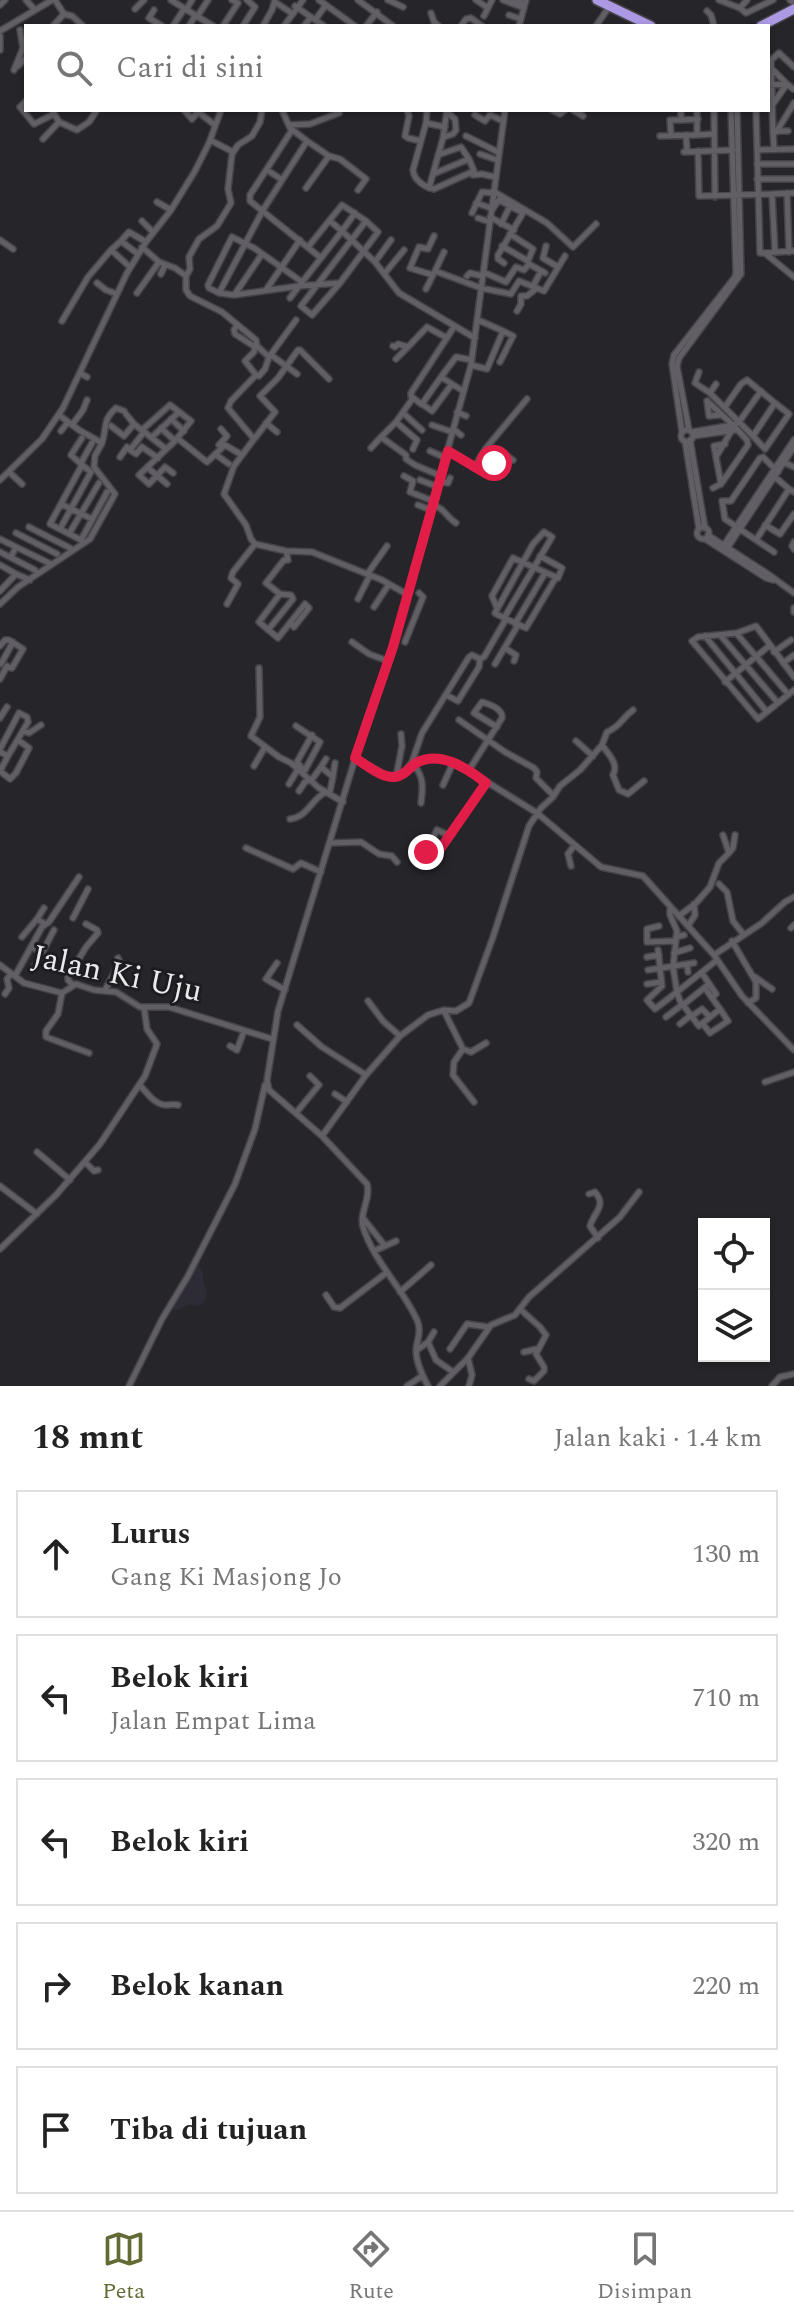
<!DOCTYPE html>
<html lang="id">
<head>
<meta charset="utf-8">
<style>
	:root { --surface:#fff; --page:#f6f6f6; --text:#222; --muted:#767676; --line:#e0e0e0; --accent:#636a34 }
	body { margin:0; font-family:Spectral,serif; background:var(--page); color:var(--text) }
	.controls { position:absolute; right:24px; bottom:24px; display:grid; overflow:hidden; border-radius:0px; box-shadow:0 2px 6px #0004 }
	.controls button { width:72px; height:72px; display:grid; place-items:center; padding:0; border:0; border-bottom:2px solid var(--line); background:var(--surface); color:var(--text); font:40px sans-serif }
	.stop { position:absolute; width:24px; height:24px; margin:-18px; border:6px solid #e11d48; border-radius:50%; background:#fff }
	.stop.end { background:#e11d48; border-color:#fff; box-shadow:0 2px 8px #0008 }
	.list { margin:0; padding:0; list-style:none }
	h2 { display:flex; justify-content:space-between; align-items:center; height:104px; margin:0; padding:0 32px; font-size:34px }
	h2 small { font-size:26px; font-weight:400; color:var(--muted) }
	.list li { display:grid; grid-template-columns:52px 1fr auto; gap:24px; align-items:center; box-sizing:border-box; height:128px; margin:0 16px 16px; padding:0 16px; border:2px solid var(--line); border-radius:0px }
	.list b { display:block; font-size:30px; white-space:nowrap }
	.list p { margin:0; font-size:26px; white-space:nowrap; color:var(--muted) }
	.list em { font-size:26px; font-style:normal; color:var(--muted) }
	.icon { flex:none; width:44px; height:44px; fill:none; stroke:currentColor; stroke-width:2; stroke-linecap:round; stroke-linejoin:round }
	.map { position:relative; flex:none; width:794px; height:1386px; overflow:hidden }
	.search { position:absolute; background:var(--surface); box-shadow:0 2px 6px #0004; left:24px; right:24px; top:24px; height:88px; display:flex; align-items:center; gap:20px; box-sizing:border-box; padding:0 28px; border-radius:0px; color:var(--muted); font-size:30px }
	.sheet { height:824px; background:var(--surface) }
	nav { display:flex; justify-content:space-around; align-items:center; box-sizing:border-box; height:112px; border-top:2px solid var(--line); background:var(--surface); font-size:22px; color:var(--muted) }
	nav a { display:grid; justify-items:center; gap:4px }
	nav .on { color:var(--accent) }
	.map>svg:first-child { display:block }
</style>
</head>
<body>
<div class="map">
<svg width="794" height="1386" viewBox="0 0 794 1386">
	<rect width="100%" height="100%" fill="#26252a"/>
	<path fill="#2d2b36" d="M196 1262 203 1271V1279L207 1293 206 1299 200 1306 189 1305 175 1311 171 1307Z"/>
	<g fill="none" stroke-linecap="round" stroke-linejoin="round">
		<g stroke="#444347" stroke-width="8">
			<path id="minor" d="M26 0 35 10
				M171 0 213 26
				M319 0 355 26
				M358 0 393 26
				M388 0 403 7
				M476 0 488 8
				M503 0 524 8
				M514 0 525 4
				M719 0 740 8 746 13 773 0
				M790 0 794 3
				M278 4 290 12
				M0 5 5 0
				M295 6 324 26
				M740 8 747 0
				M135 9 144 0
				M154 10 149 18 162 26
				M186 10 192 0
				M707 11 711 15 714 26
				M431 13 434 22 439 26
				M64 14 72 16 83 26
				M509 15 521 19
				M484 16 492 0
				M197 17 208 0
				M315 20 326 5
				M53 26 64 14 55 0
				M173 26 184 9
				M189 26 195 16
				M223 26 238 3 232 0
				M243 26 255 7 247 0
				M263 26 272 10 275 0
				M284 26 303 0
				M304 26 311 17
				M366 26 377 12
				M461 26 466 19 471 18 482 26
				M519 26 526 0
				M596 26 609 7
				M0 31 52 0
				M0 36V50
				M769 62 779 53 794 67
				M771 62 773 132
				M18 66 26 58
				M14 70 23 48 20 30
				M768 85 787 84 773 70
				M26 101 20 107 34 124 54 114
				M773 104 787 84 793 89
				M52 110 59 122 77 130 89 122 97 110
				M184 110 192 119 198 112 215 125
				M282 110 290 128 307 141 263 210 219 293 234 295 299 286 321 258
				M407 110 409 116 405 136 408 138 421 141
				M427 110 426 123 413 170C414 180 424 187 434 189L474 171 469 159 433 174
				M552 110 560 114 565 110
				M573 110 583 116
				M681 110V120L698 119
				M714 110 715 197
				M756 110 760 253 794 251
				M475 115 485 121 490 115 503 121
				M426 123 445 127
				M289 125 310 124 339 113
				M292 130 250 195V201L321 258 342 231 375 262 399 293 475 338
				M788 131H777L794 103
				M671 135 670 120H681
				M686 135 687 151
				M697 135 714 134
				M466 136 498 152
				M660 136 697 135V110
				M444 137 453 134 456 130 455 119 448 113
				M43 139 59 122
				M210 140 233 152
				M774 149 773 132H776
				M757 150 794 149
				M698 151 699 196 772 194
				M684 152 733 150
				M480 154 497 160
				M438 155 461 147 469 159
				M329 156 340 159 366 179 358 190
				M757 164H794
				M267 170 281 179
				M473 175 482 174 495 177
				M757 179H794
				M306 188 329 156 307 141
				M429 188 443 138 447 110
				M493 191 547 223 573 247 596 224
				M787 193 789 252
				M157 202 171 210
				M476 203 491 208
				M492 210 499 200 523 213 498 255V259L504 263
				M472 213 482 192 493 193
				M490 217 514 230
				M478 218 490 222
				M142 221 153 232
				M330 221 342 231 355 213
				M366 221 378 232 340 283 312 315 301 306Z
				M501 224 510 206
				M0 240 13 249
				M121 241 129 232 146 242
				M502 246 528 261 533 249 510 234
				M546 246 543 258 558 267
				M142 247 159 262 175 268 186 276V290L190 296 222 312 256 340 257 346 269 357 296 320
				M308 247 342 205 366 221
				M111 250 121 241 138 254
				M775 252 772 194 794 193
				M766 254 794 277
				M375 262 391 240
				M435 271 444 252
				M483 272 506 282 516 267 524 270 529 264 545 273
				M385 273 404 250
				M161 274 165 265
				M433 275 410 268 419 247 428 249 434 236
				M186 276 190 269 189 257 199 239 217 226 231 203 228 189 232 154 238 145 252 136 260 122 262 110
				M467 276 470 273 482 276
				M97 283 106 290 117 294
				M533 286 539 275
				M426 289 435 271 481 288 511 294 519 281 544 291 565 256
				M266 290 300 240
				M137 293 159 262
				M219 293 209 288 208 285 232 237 254 248 302 282
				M235 294 262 254
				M290 298 299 286 339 283
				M517 311 521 304V296H527L537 288
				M62 321 88 277 111 250 130 267
				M237 325 234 330 235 334 255 347
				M393 346 395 347 398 344 408 347 427 327 447 338
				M255 347 254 352 245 361 256 375 231 401 228 408 254 439 234 466 224 494 246 525 251 539 255 544 286 551 312 552 382 580 408 595
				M271 355 297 374
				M396 359 408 347
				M500 362 513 336 503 331
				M471 365 487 369 503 331 478 320
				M699 372 695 383 710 393 753 436 775 403 747 380 741 384 725 407
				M80 373 87 377
				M256 375 259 376 265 369 269 357
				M441 377 456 357 472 360
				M452 384 432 411 422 404 441 377 463 391
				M710 393 716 384
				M413 398 396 422 417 440 413 449
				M707 401 733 425
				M707 401 709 416 721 415
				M421 404 411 396V393L454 327
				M457 412 466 416
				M403 413 422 430
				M126 414 134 424
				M59 415 79 430 102 443C107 429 102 420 116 408L124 411
				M171 419 184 431
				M396 422 381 437 406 455V459L415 465 441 476
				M266 423 277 432
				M72 425 83 410 87 400
				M432 425 452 432
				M111 426 124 436 134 424 166 449
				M161 428 175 441
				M453 429 461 435
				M142 430 170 405 191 421 175 441 139 475 149 484 165 467 173 473
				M689 430 677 366 679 358 741 274 737 110
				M681 436a6 6 0 1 1 12 0a6 6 0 1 1-12 0Z
				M61 431 68 422
				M682 432 672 364 674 355 735 277 736 272 731 110
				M692 432 733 425
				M693 436 736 430
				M753 436 765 449 789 414 775 403
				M152 437 179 412
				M82 438 71 455 82 465 50 524 81 540 107 492
				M177 438 207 462 225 445 242 455
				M255 438 275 412 260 396 278 378 298 350H300L329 379
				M690 440 705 528
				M685 441 699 529
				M219 445 227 436 221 429
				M142 447 136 454 130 450 144 432
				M142 447 158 458
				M371 448 381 437
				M430 451 446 458
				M448 451 485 473 488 472 504 454 513 460
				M215 454 229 464
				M120 457 127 447 130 450
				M716 457 732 430
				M781 461 794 467
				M81 463 92 443
				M147 467 167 484
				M474 468 486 448 527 399
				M9 472 22 484
				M778 472 763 457 760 458 731 501H722L725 519 756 540 789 489 794 492
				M404 476 413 481 410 492 433 501
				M775 477 789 489
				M0 480 42 439 63 408 127 273 146 242 171 210 195 171 209 143 221 110
				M420 480 438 487
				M439 481 448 483 450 478
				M721 484 748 445 747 440 733 425 739 422 761 391
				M713 488 721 484 714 446 725 444
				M61 504 92 519
				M418 505 431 510
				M432 505C445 508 446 517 456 523
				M765 525 780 534 794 514
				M29 527 70 548
				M697 533a6 6 0 1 1 12 0a6 6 0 1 1-12 0Z
				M60 529 91 472 82 465
				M16 533 57 554
				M69 534 99 483
				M708 535 768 574 794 593
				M0 539 16 547
				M705 539 766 578 773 580
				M756 540 774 552
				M794 542 792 546 794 549
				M724 545 794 440
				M728 547 794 447
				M0 552 35 570
				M11 557 16 547 51 564
				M0 565 16 574
				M0 591 16 574 30 580
				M280 594 259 622 278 638 305 604 309 608 294 627 290 623
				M358 599 370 575 368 573 387 546
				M0 604 18 587 90 539 115 494 94 467 95 456 102 443
				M227 604 238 584 231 578 233 572 255 544
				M374 607 389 584
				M497 608 492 596 513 558 558 578 562 568 540 556
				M794 608V612
				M504 618 552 537 544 532 533 544 495 613 496 614 526 628 555 579
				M515 624 545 573
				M268 630 293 599 291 595 280 594 266 583 284 560H288L286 551
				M737 634 788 694
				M705 636 767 712
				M721 636 778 703
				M352 642 369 654 388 661
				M405 642 423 597 419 593
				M0 646 5 640H9L23 649 12 668 7 667
				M505 648 516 655 514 661
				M774 652 791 640
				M783 663 794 655
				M1 664 13 642
				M495 664 518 625
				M259 668 260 717 251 736 279 757 291 763 319 788 343 802
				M794 677 756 626 737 633 698 637 692 641 758 719 794 690
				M0 679 7 666
				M725 682 769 646
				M446 695 458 701 479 667 480 659
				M0 718 7 707
				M459 720 505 752 534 768 537 772 536 778 553 795
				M296 726 320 742 305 770
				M23 731 29 733 41 725
				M576 741 593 756
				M602 745C609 755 619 764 613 775L619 790 628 794 644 781
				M0 749 19 713 27 717 28 722 8 756 0 752
				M8 756 0 771 10 779 16 773 29 748 18 740
				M355 758 385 775 396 777 404 773 412 762 422 733 469 657 472 655 480 659 484 657 506 619
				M414 765C424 777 423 788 421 803
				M254 766 265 747
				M321 767 326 759
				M302 768 297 762 312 735
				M408 769 421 761 432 759 447 760 461 766 537 813 601 867 643 876 714 955
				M469 770 502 718C503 709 489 704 482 702L474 713 497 727
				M333 776 335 763
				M396 777 402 746 401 734
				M313 778 321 767 333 777 330 791
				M289 784 298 769
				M443 785 453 763
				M299 791 305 782 310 780
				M290 819C308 817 311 799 326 792
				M448 835 437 830 426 852 433 857 436 855 486 783
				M330 843 361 842 379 854 392 856 397 862
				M246 848 293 869 301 863 321 872
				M729 853 733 848 735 835
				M571 866 568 854 574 846
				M719 884 727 892 733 921 744 935
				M794 897 785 902 762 923 714 955 742 996 794 1050
				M44 908 37 919 45 924
				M679 916 696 903 710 887 719 863 729 853 723 835
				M73 918 88 889
				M659 926 647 929V942L675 941
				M688 926 695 915 694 904
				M791 928 794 925
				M22 937 37 919
				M676 937 684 935
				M732 941 756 982V998L748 1003
				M32 947 42 953 54 930
				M658 950 662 986 647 1000 655 1009 677 992 673 967 677 931 670 915V906
				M674 953 690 948
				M647 957 659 955
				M277 963 266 979 285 990
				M687 964 688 972
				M0 965 24 983 62 993 76 984 94 990 116 992 140 1007H169L272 1039
				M35 966 43 953
				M648 970 694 963
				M702 973 716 994 712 998
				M15 976 42 927 49 922 79 877
				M755 977 772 989
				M647 984 661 982
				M73 985 68 980V977L86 947 98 933 97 930 86 924
				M705 988 720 1009 699 1026 680 1001 677 992 717 960
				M105 990 120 962 118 958
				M62 993 58 1014 46 1031V1037L89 1053
				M5 994 9 988 7 979 11 974
				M368 1001 383 1021 400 1036
				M683 1005 709 984
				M444 1011 463 1049 454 1062 453 1075 474 1102
				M692 1016 702 1009 710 1017
				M666 1017 683 1004
				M702 1023 710 1033 728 1021 720 1009
				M680 1024 691 1015
				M297 1025 322 1047 366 1075
				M230 1046 237 1050 244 1031
				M463 1049 471 1052 486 1043
				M765 1082 794 1072
				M140 1085C146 1092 155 1105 166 1105 170 1105 174 1104 178 1105
				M335 1094 347 1102
				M296 1113 319 1085 310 1076
				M322 1136 366 1075 400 1036 428 1015 444 1010 456 1011 469 1003 493 937 529 826 541 808 553 797 560 786 580 770 602 745 607 732C621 726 622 718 633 710
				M37 1152 70 1180
				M85 1162 94 1171 98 1170
				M0 1186 37 1214
				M589 1194 595 1192C607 1206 594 1212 590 1226L598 1238
				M363 1218 385 1246 374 1251
				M385 1246 396 1241
				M0 1249 56 1195 100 1144 145 1076 157 1044 147 1029 144 1007
				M400 1292 431 1265
				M326 1295 334 1307 340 1308 386 1273
				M521 1310 540 1327 546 1335 536 1354 544 1367V1371L534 1381 529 1379
				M428 1342 436 1360 453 1372
				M450 1349 467 1324 489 1327
				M417 1350 428 1342 434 1332
				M524 1352 537 1349
				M468 1358 472 1375 469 1386
				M129 1386 162 1319 188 1276 235 1184 255 1129 265 1085
				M407 1386 422 1376
				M428 1386C422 1375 416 1363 416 1350 417 1339 422 1331 417 1320 402 1287 374 1262 363 1227 359 1213 371 1199 367 1184L322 1136 269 1090 267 1080 278 1011 365 726 393 647 471 365 505 110
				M440 1386 468 1358 491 1325 515 1315 529 1297 620 1217 639 1192
				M772 1386 780 1377 794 1374"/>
		</g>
		<g stroke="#444347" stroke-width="12">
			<path id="highway" d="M597 0 651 26
				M761 26 794 9"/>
		</g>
		<use href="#minor" stroke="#615f65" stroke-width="5"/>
		<use href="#highway" stroke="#ad99e3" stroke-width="9"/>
	</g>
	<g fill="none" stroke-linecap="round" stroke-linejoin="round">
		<path stroke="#e11d48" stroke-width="10" d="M426 852 433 857 436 855 486 783C467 768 440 750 416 763 409 768 404 776 395 777 381 778 367 765 355 758L393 647 448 451 485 473 488 472 494 463"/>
	</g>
	<g text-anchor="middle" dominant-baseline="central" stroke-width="6" stroke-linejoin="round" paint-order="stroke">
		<g font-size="32" fill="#eaeaed" stroke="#1d1c20">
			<text transform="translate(117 974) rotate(12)">Jalan Ki Uju</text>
		</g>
	</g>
</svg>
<div class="controls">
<button><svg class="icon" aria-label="locate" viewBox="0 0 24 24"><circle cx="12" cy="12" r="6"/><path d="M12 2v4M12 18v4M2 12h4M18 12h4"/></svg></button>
<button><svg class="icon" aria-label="layers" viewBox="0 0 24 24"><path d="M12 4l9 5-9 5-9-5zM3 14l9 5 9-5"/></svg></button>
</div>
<div class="stop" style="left:494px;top:463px"></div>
<div class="stop end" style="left:426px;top:852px"></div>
<div class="search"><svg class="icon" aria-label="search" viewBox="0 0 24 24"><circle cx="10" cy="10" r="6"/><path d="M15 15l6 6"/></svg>Cari di sini</div>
</div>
<section class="sheet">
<h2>18 mnt<small>Jalan kaki · 1.4 km</small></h2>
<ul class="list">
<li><svg class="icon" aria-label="ahead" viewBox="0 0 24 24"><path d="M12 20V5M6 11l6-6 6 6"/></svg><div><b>Lurus</b><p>Gang Ki Masjong Jo</p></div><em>130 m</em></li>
<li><svg class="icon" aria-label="left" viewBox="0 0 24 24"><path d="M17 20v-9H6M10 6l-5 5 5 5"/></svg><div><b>Belok kiri</b><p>Jalan Empat Lima</p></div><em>710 m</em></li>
<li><svg class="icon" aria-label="left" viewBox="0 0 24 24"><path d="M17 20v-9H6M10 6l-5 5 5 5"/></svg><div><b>Belok kiri</b></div><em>320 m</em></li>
<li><svg class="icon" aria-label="right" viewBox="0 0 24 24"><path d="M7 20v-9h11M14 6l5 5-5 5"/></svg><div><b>Belok kanan</b></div><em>220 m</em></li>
<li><svg class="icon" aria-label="arrive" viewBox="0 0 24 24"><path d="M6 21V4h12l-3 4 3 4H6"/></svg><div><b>Tiba di tujuan</b></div></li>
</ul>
</section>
<nav>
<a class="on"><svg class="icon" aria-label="map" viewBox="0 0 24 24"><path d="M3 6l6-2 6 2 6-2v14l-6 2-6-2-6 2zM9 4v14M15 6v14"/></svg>Peta</a>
<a><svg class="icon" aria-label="directions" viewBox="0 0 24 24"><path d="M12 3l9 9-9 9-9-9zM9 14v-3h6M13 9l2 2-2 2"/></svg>Rute</a>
<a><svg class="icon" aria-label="saved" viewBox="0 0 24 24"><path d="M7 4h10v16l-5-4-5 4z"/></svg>Disimpan</a>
</nav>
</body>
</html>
